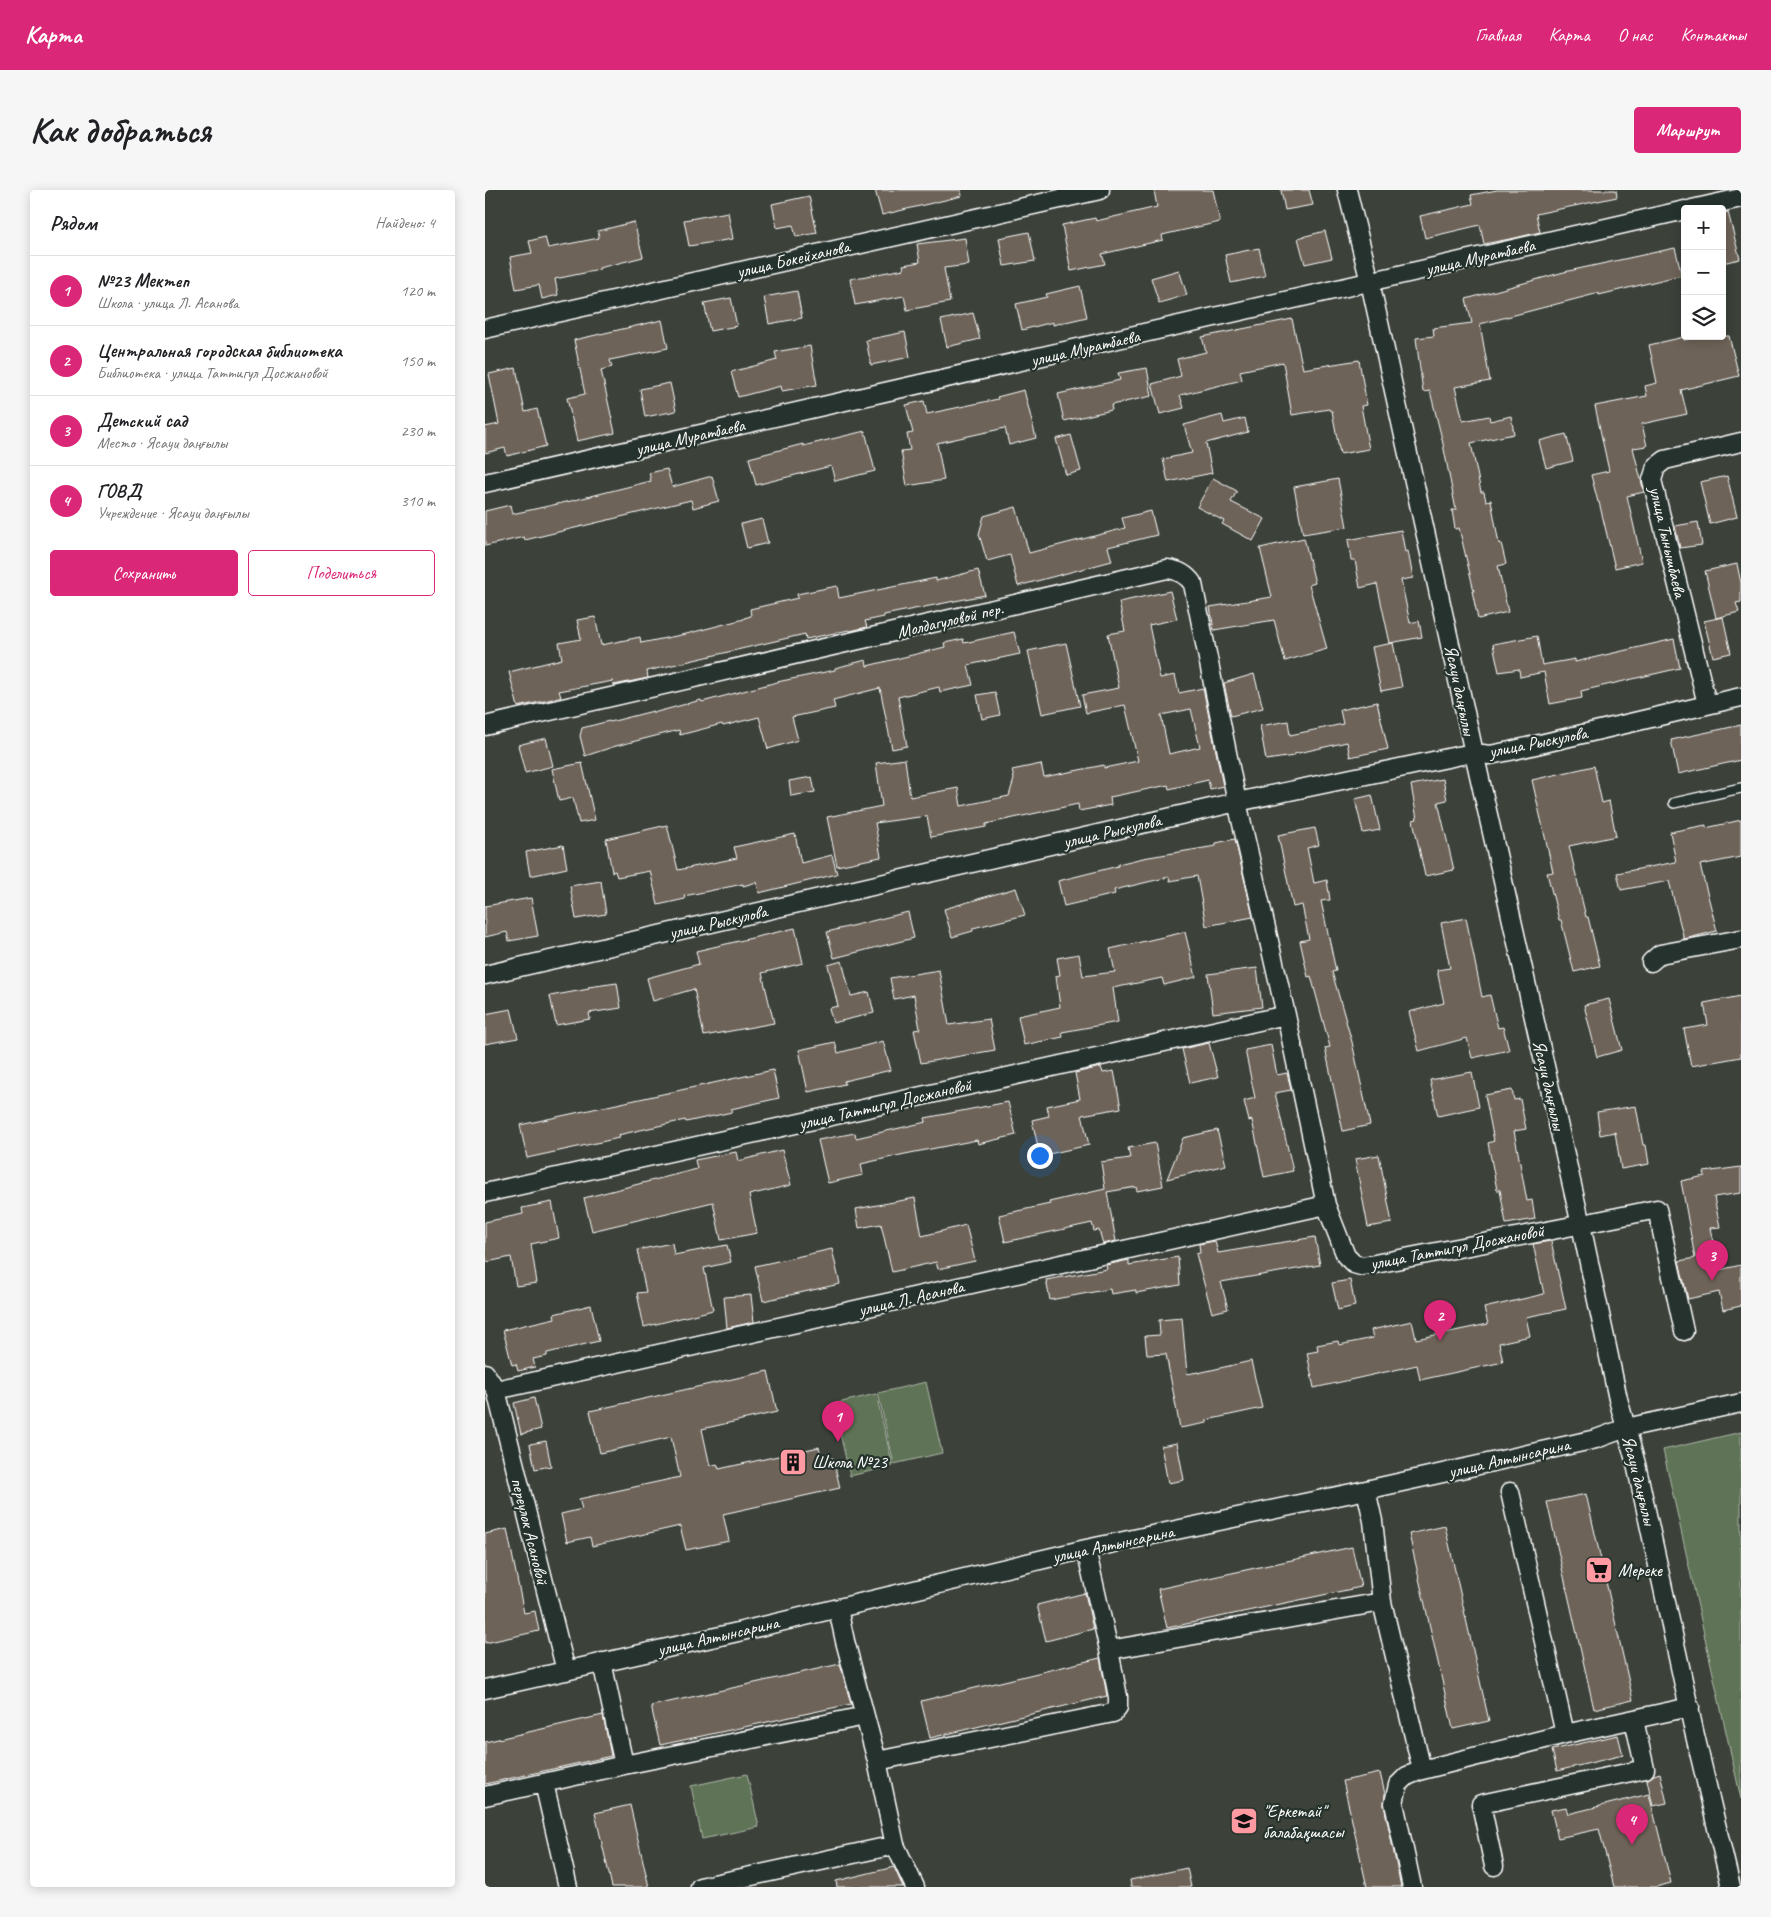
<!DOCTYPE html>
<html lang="ru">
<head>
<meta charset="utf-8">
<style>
	:root { --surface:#fff; --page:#f6f6f6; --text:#202124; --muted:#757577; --line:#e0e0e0; --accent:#db2777 }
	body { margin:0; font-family:Caveat,sans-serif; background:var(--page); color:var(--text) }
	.controls { position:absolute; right:15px; top:15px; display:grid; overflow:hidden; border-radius:5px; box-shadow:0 2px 12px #0003 }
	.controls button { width:45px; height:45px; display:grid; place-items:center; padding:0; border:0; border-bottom:1px solid var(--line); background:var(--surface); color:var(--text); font:25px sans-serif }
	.you { position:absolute; left:554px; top:965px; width:18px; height:18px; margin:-12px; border:4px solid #fff; border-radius:50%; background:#1a73e8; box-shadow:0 0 0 8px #1a73e833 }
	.badge { display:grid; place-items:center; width:32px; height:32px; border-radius:50%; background:var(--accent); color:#fff; font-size:16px; font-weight:700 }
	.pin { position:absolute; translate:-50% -41px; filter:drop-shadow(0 1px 2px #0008) }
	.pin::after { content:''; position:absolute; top:26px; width:18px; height:15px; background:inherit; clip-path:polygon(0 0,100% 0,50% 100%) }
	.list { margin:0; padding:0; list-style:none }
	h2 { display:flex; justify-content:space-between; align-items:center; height:65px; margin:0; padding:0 20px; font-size:21px }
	h2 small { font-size:16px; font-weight:400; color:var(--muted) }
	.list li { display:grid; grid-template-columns:32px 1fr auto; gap:15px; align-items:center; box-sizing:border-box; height:70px; padding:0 20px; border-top:1px solid var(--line) }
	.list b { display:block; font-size:19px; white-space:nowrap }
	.list p { margin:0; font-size:16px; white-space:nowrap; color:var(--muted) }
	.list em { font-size:16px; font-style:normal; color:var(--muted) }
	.actions { display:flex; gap:10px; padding:15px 20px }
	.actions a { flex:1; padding:11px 0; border:1px solid var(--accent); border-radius:5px; text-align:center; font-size:18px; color:var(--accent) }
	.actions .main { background:var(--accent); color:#fff }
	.icon { flex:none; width:28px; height:28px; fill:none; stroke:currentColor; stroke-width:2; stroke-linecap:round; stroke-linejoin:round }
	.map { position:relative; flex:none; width:1256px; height:1697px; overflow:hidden; border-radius:5px }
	header { display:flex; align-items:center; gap:30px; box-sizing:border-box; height:70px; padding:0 25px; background:var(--accent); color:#fff }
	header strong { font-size:24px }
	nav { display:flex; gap:28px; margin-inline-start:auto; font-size:18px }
	.intro { display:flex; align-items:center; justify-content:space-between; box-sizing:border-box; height:120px; padding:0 30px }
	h1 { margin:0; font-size:35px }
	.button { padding:12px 22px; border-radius:5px; background:var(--accent); color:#fff; font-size:18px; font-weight:700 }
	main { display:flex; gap:30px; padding:0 30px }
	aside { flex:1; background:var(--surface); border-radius:5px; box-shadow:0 2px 12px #0003 }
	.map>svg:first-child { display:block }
</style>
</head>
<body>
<header>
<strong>Карта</strong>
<nav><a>Главная</a><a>Карта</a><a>О нас</a><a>Контакты</a></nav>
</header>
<div class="intro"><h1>Как добраться</h1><a class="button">Маршрут</a></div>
<main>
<aside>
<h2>Рядом<small>Найдено: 4</small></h2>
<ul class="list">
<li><span class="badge">1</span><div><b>№23 Мектеп</b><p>Школа · улица Л. Асанова</p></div><em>120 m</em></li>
<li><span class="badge">2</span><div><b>Центральная городская библиотека</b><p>Библиотека · улица Таттигул Досжановой</p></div><em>150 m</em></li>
<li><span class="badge">3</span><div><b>Детский сад</b><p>Место · Ясауи даңғылы</p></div><em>230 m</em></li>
<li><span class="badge">4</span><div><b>ГОВД</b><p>Учреждение · Ясауи даңғылы</p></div><em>310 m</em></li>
</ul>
<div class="actions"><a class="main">Сохранить</a><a>Поделиться</a></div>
</aside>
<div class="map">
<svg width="1256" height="1697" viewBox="0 0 1256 1697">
	<rect width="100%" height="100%" fill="#3c413a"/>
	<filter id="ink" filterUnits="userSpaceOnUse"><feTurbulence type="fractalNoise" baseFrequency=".02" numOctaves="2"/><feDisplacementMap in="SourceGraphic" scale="10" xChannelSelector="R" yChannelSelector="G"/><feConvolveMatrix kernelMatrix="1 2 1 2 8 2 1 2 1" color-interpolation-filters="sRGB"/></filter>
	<g filter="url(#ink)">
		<path fill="#5e7356" stroke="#aeb9aa" d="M441 1192 457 1263 409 1274 393 1203Z
			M391 1204 408 1276 365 1286 348 1214Z
			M1256 1242V1609L1178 1260Z
			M262 1584 274 1637 217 1649 206 1596Z"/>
		<path fill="#6e6358" stroke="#fff" fill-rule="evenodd" d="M390 0H476L477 6 397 25Z
			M669 0H728L735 32 677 45 678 50 617 64 620 74 586 81 577 35 610 28 611 31 672 17Z
			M796 0H824L828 15 800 20Z
			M1012 0H1131L1132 7 1051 24 1055 42 1030 48 999 54 995 35 940 48 935 26 988 14 986 5Z
			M324 6 332 43 311 47 308 35 292 38 287 14Z
			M243 22 248 49 204 56 199 30Z
			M1243 22 1255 69 1237 73V23Z
			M149 32 158 67 114 78V80L70 89 73 105 57 109 54 95 31 99 25 67 47 63 44 51 60 47 63 58 114 48 113 41Z
			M840 41 847 68 820 74 813 48Z
			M544 42 550 71 519 76 514 48Z
			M480 48 484 75 459 78 465 112 422 120 419 106 370 115 365 89 419 79 418 75 435 72 432 54Z
			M774 58 780 86 746 93 740 65Z
			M1190 58 1197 85 1114 105V103L995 134 1005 191 970 197 978 231 1004 226 1005 231 1026 226 1029 244 986 253 996 302H999L1001 311 1006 310 1014 354 1016 353 1021 374 1013 376 1023 422 993 429 987 401H989L974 338 970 339 967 320H971L957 249 945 201 938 202 931 148 949 146 948 138 987 133 981 109 1079 82Z
			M694 80 702 105 674 113 666 88Z
			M595 96 602 127 568 135V132L537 140 531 114 562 107 561 104Z
			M312 101 317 128 284 134 279 107Z
			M246 108 252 136 225 141 219 113Z
			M488 123 495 149 462 157 456 130Z
			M807 129 818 179 874 170 882 215 876 216 884 259 855 264 847 221H845L844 219 807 225 798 172 755 181 757 190 695 205 699 218 675 224 667 194 696 186 692 169 721 162 717 147Z
			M177 130 183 158 125 170 127 177 116 180 130 243 92 251 82 208 100 204 89 150Z
			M420 142 425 167 386 175 381 150Z
			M1214 146H1244L1254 186 1196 200 1202 224 1157 234 1162 256 1148 258 1159 302 1142 306 1157 372 1130 378 1114 312H1113L1106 285 1124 281 1110 216 1162 206 1160 196 1172 193 1164 155 1199 147V150Z
			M325 156 332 195 297 201 296 196 253 207 246 182 292 170 290 162Z
			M31 178 40 222 52 219 61 256 22 266 20 258 0 263V237L14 234 4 184Z
			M662 178 667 206 626 215 627 220 579 231 573 204 635 190 633 183Z
			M185 193 191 221 160 227 155 199Z
			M539 200 551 248 524 255 520 238 452 253 459 290 422 296 416 261 425 260 422 244 428 243 421 215 439 211 442 224 513 209 512 207Z
			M737 225 739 233 760 228 763 242 721 253 727 283 683 292 678 269 707 263 699 235Z
			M380 241 390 281 350 291 346 276 271 295 264 268 318 254V256Z
			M1081 244 1088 271 1061 278 1054 251Z
			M586 245 596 281 581 285 571 249Z
			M182 279 187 297 227 286 234 311 208 318 206 310 40 350 39 347 0 356V321L25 315 27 324 86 311 166 291 164 283Z
			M1242 286 1252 327 1225 334 1215 292Z
			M728 288 752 301 746 312 780 329 768 351 737 334 739 331 712 317Z
			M853 289 862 337 818 344 809 297Z
			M531 317 544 363 640 338 637 328 666 321 672 345 623 357 627 371 533 396 525 365 502 371 494 344 499 326Z
			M277 329 283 353 262 358 256 334Z
			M1213 332 1217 355 1195 358 1190 336Z
			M916 340 920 362 923 361 928 388 916 390 925 433 934 431 937 447 905 453 892 394 875 398 870 370H866L863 350Z
			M819 348 830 393 824 395 842 459 800 471 789 430 729 440 725 417 787 407 775 358Z
			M1252 374 1256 393V412L1251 413 1254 422 1231 428 1220 381Z
			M493 380 500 405 399 425V427L380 431 382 437 365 441 364 440 321 449 320 444 162 481 163 488 129 495 128 491 74 501 76 507 33 517 24 482 77 469 74 453 96 449 92 430 110 427 116 455 155 447 156 453 201 444 259 429V428L266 426 265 419 313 408 312 404 352 396 354 408 451 388V391Z
			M685 401 692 429 664 435 675 488 690 485 694 503 718 498 738 596 725 599 723 590 684 599 683 595 625 607 626 615 594 621 593 614 501 634V637L446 647 442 626 390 633 396 667 352 676 342 627 397 616 391 573 420 569 425 607 473 598 476 616 524 606 529 589 527 580 556 574 559 587 619 575V578L653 571 640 515 601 523 597 505 634 498 623 444 640 441 634 412ZM706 519 715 557 684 564 676 525Z
			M1238 427 1246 463 1228 467 1219 431Z
			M529 442 535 464 483 475 488 495 455 502 454 497 413 507 422 556 407 559 395 498 348 510 350 518 307 527 313 550 283 559 274 527 238 536 237 534 195 545 194 540 131 556 100 566 95 546 97 538 124 531 125 532 168 521V523L216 510 217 512 292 492 350 480V478L381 470 382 476 460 457 459 453 478 449 479 453Z
			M1052 446 1057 475 1090 469V472L1189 449 1195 478 1096 501 1097 508 1065 514 1059 482 1035 487 1034 479 1014 482 1008 454Z
			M581 453 595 516 557 524 543 461Z
			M908 453 917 497 896 501 887 457Z
			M769 484 778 518 746 526 739 493Z
			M510 502 515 525 497 529 492 505Z
			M892 512 903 559 865 567 862 552 809 564V566L781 570 775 536 803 531 805 545 858 534 855 520Z
			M1256 535V570L1193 584 1186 550Z
			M61 548 68 576 40 583 33 555Z
			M97 573 110 630 94 633 88 608 74 611 67 579Z
			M1109 576 1117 613 1124 611 1131 646 1084 656 1101 727H1103L1115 776 1089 782 1076 730H1074L1062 683 1068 682 1047 590Z
			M327 587 330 602 306 606 304 591Z
			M958 589 962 610 953 612 969 680 940 686 928 630 932 629 926 595Z
			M887 605 895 640 878 643 870 609Z
			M1256 630V667L1215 675 1232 741 1199 749 1184 691 1136 700 1132 683 1191 672 1185 642 1221 635V638Z
			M182 635 193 680 252 668 249 657 310 644 316 673 347 665 352 684 274 703 272 692 258 696V694L199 706 200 709 173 715 165 681 132 687 130 681 127 682 121 649Z
			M830 638 834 655 822 658 829 693 842 690 845 710 836 711 851 781 847 782 867 852 885 935 858 941 840 858 845 857 826 786 823 787 815 751 824 749 817 715 808 717 793 645Z
			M750 649 768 727 721 736 712 686 685 691 684 687 629 700 630 704 579 716 573 691 633 676V674L658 668 731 656V653Z
			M78 655 82 678 45 686 41 662Z
			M116 691 121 724 91 729 85 696Z
			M531 698 540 725 488 738V741L467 747 459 719Z
			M46 708 53 746 24 751 22 742 0 747V716Z
			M423 722 429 748 349 768 342 742Z
			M981 728 997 807 1005 805 1013 838 1018 837 1024 860 987 868 982 848 934 861 924 822 959 813 952 780 965 778 956 733Z
			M310 738 318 773 277 783 289 833 219 846 209 799 168 811 162 788 214 774 211 761Z
			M700 742 711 787 679 795 677 788 628 798 633 832 577 842 578 847 539 855 533 826 575 817 571 786 575 785 572 768 594 764 598 786 630 782 625 759Z
			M357 771 366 806 384 802 389 823 348 833 344 818 353 816 343 775Z
			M772 778 777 817 728 823 723 784Z
			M454 780 464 835 504 829 510 860 436 873 429 840 435 839 429 805 409 809 405 788Z
			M132 793 136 818 104 823 105 829 71 835 65 806 104 799 103 797Z
			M1256 806V867L1206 876 1199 839 1223 835 1219 813Z
			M1124 809 1137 860 1112 867 1099 815Z
			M26 819 33 848 0 854V824Z
			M398 851 406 880 359 891 360 894 323 902 314 860 350 852 353 863Z
			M724 853 733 887 705 893 697 859Z
			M786 855 792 885 802 883 806 900 790 903 808 981 779 987 767 930 764 931 759 911 770 908 760 860Z
			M616 877 618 883 629 881 636 918 597 925 604 955 555 966 547 930 564 926 562 916 595 909 590 883Z
			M288 880 294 908 246 919 247 922 201 932 200 930 133 945 134 948 42 968 35 935Z
			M987 882 994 917 953 926 945 890Z
			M1027 900 1029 910 1035 909 1041 939 1029 941 1042 1011 1047 1010 1050 1029 1021 1034 1015 1000H1012L1003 953 1009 951 1000 905Z
			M523 912 531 945 493 954 492 950 420 964 376 974 378 985 343 993 333 950 370 943 371 948 441 932 440 928Z
			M1151 916 1158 955H1161L1164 974 1136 979 1130 942 1115 945 1112 922Z
			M732 940 741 975 682 989 698 948Z
			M670 953 678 996 652 1001 651 997 622 1002 631 1051 618 1054 614 1040 609 1041 607 1033 520 1052 514 1025 565 1014 564 1012 620 999 616 972 645 968 643 958Z
			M297 960 306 995 264 1005 272 1043 236 1050 228 1012 107 1041 99 1008 212 979 210 970 251 962 253 971Z
			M894 965 907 1033 883 1037 870 969Z
			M1256 977V1003L1229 1007 1235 1037 1225 1038 1234 1080 1256 1075V1116L1238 1120 1234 1102 1203 1109 1194 1071 1210 1068 1196 991 1220 986 1219 982Z
			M430 1008 437 1046 481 1035 490 1071 453 1079 451 1072 407 1082 396 1034 374 1038 371 1019Z
			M67 1012 74 1048 46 1054 52 1093 31 1096 26 1067 2 1072 0 1063V1032L38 1024 37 1018Z
			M830 1047 835 1075 736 1092 743 1119 727 1123 711 1064 715 1063 714 1054 730 1051 733 1063Z
			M1066 1051 1081 1119 1041 1127 1045 1146 1014 1153 1018 1172 935 1190 932 1175 829 1198 822 1163 833 1161 832 1155 853 1151 854 1155 888 1148 886 1140 927 1131 931 1149 1003 1134 999 1118 1059 1104 1048 1054Z
			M187 1053 189 1065 242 1055 246 1072 219 1078 228 1120 159 1137 152 1103 161 1102 152 1060Z
			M347 1059 355 1094 278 1111 270 1076Z
			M693 1067 695 1095 651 1103V1100L626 1104 625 1099 565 1110 561 1090 622 1079 621 1075 644 1070V1075Z
			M865 1090 870 1116 853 1120 847 1093Z
			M266 1105 269 1132 242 1138 239 1107Z
			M106 1115 114 1151 62 1163V1166L48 1169 50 1177 33 1181 31 1174 27 1175 18 1140 70 1128 69 1124Z
			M697 1128 702 1184 713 1182V1183L766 1171 777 1218 722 1230V1233L695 1238 681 1164 662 1165 660 1146 675 1145 674 1130Z
			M283 1181 292 1222 217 1239 225 1276 232 1274 234 1279 334 1257 337 1270 348 1268 355 1298 238 1324 244 1351 201 1360 195 1336 107 1356 105 1347 82 1352 76 1324 97 1319 94 1309 195 1287 186 1247 115 1263 105 1221Z
			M49 1208 56 1239 36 1244 29 1213Z
			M61 1251 66 1276 50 1279 45 1254Z
			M692 1253 699 1290 683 1293 676 1256Z
			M1101 1304 1148 1510 1109 1519 1062 1312Z
			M960 1336 1004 1531 968 1539 924 1344Z
			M22 1339 39 1423 50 1421 54 1441 0 1453V1344Z
			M867 1357 876 1397 682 1438 673 1399Z
			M600 1403 608 1439 561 1451 552 1415Z
			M615 1468 622 1506 445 1548 436 1511Z
			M355 1474 366 1514 175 1555 166 1516Z
			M118 1525 126 1566 0 1594V1552Z
			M1133 1545 1138 1565 1072 1581 1067 1560Z
			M895 1583 900 1604 899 1615 916 1697H882L858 1591Z
			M1175 1583 1182 1613 1168 1616 1162 1590 1169 1585Z
			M1164 1604 1186 1693 1171 1697H1129L1114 1639 1073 1648 1066 1620 1081 1617 1083 1624Z
			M145 1615 164 1697H127L110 1623Z
			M409 1677 418 1697H352L351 1691Z
			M702 1678 706 1697H646L645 1690Z"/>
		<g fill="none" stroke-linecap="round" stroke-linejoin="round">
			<g stroke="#fff" stroke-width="12">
				<path id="lane" d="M1189 613 1256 598"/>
			</g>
			<g stroke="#fff" stroke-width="21">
				<path id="street" d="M862 0 885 92 989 563 1096 1035 1133 1209 1151 1274 1209 1541 1246 1697
					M1207 19 1256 8
					M0 139 615 0
					M0 293 1200 20
					M1222 514 1167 290 1171 277 1180 270 1256 252
					M0 536 682 379C693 380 702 385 708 394L752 612 801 825 841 1015 861 1066 869 1074 876 1076 885 1075C981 1056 1077 1039 1172 1019L1199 1141
					M1166 772 1175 764 1256 749
					M0 785 752 612 972 566 989 563 1005 565 1025 561 1256 507
					M0 1003 801 825
					M0 1183 11 1200 81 1481
					M11 1200 841 1015
					M881 1300 888 1331 897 1412 937 1580
					M1025 1302 1080 1544
					M353 1419 360 1451 392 1571 410 1655 430 1697
					M624 1460 897 1412
					M117 1472 139 1575
					M0 1499 253 1442 601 1359 881 1300 1111 1249 1141 1238 1256 1213
					M392 1571 628 1523 633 1517V1507L624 1460 601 1359
					M59 1593 83 1697
					M0 1606 139 1575 380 1526
					M1009 1676 996 1614 1160 1579 1149 1530
					M215 1697 410 1655
					M927 1697 909 1613 913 1595 922 1586 937 1580 1080 1544 1205 1517"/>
			</g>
			<use href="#lane" stroke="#26332d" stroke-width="9"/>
			<use href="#street" stroke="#26332d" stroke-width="18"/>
		</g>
	</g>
	<defs>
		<g id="building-square" transform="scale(1.4375)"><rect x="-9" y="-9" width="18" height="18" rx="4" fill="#ff9aa2" stroke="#26332d"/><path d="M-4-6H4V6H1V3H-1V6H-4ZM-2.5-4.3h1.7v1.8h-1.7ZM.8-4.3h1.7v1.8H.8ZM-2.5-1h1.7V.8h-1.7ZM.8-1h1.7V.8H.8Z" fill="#111"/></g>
		<g id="supermarket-square" transform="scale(1.4375)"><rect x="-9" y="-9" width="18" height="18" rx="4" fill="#ff9aa2" stroke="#26332d"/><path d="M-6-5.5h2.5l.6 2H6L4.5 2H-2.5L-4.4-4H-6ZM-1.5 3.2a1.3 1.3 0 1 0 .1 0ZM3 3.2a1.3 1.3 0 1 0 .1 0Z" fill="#111"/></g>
		<g id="school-square" transform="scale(1.4375)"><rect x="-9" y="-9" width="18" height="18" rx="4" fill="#ff9aa2" stroke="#26332d"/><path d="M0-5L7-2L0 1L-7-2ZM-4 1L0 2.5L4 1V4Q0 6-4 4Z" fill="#111"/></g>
	</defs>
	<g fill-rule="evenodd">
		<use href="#building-square" x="308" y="1272"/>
		<use href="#supermarket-square" x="1114" y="1380"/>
		<use href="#school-square" x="759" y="1631"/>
	</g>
	<g text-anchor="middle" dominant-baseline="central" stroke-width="4.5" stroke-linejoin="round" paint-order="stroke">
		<g font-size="18" fill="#fff" stroke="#26332d">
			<text transform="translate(995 67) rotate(-13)">улица Муратбаева</text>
			<text transform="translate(308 69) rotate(-13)">улица Бокейханова</text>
			<text transform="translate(600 158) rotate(-13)">улица Муратбаева</text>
			<text transform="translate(205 247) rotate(-13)">улица Муратбаева</text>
			<text transform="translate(1183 352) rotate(77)">улица Тынышбаева</text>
			<text transform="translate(465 430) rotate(-13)">Молдагуловой пер.</text>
			<text transform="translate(975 500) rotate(78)">Ясауи даңғылы</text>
			<text transform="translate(1053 552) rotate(-11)">улица Рыскулова</text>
			<text transform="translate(627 641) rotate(-13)">улица Рыскулова</text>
			<text transform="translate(233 732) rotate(-13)">улица Рыскулова</text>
			<text transform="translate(1064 895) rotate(77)">Ясауи даңғылы</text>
			<text transform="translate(400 914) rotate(-13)">улица Таттигул Досжановой</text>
			<text transform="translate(972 1057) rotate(-11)">улица Таттигул Досжановой</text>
			<text transform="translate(426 1108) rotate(-13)">улица Л. Асанова</text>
			<text transform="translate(1024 1268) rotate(-13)">улица Алтынсарина</text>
			<text transform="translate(1154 1290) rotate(76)">Ясауи даңғылы</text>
			<text transform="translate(45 1341) rotate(76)">переулок Асановой</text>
			<text transform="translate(628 1354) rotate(-12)">улица Алтынсарина</text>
			<text transform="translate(233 1446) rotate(-13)">улица Алтынсарина</text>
		</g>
		<g font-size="18" fill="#fff" stroke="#26332d" text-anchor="start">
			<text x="327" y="1272">Школа №23</text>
			<text x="1133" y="1380">Мереке</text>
			<text x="778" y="1621">"Еркетай"<tspan x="778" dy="21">балабақшасы</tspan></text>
		</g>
	</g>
</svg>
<div class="controls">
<button>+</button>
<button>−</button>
<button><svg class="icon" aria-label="layers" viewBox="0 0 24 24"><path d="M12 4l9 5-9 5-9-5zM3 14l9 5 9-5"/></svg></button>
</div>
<div class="you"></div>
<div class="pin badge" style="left:353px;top:1252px">1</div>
<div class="pin badge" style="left:955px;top:1151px">2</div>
<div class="pin badge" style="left:1227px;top:1091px">3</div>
<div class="pin badge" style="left:1147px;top:1655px">4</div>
</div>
</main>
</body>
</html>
